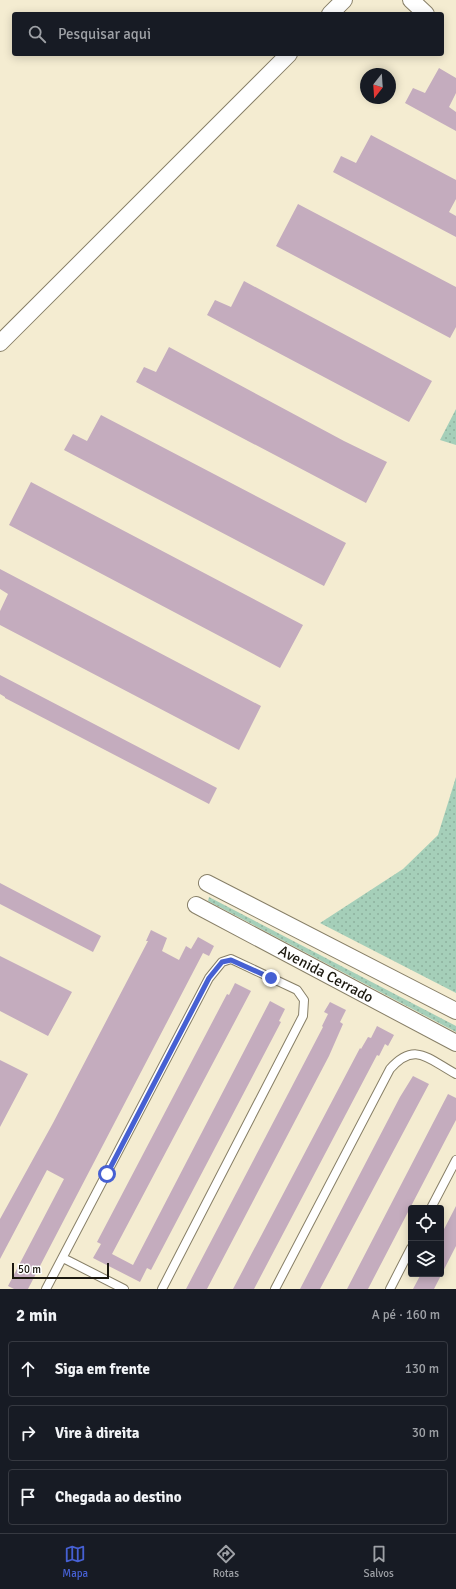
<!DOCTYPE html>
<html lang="pt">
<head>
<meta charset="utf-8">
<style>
	:root { --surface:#171b24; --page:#242831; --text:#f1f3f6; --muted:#9ea1a6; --line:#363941; --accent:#4660d3 }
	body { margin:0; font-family:Signika,sans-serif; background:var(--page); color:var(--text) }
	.controls { position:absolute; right:12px; bottom:12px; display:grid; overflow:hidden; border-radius:4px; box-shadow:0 2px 10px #0003 }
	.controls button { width:36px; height:36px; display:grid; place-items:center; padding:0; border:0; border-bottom:1px solid var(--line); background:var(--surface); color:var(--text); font:20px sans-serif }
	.compass { position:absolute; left:360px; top:68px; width:36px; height:36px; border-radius:50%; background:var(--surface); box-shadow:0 2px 10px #0003; rotate:197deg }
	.scale { position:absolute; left:12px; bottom:10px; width:97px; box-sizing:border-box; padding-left:4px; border:2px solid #1b180f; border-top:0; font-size:11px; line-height:14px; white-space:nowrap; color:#1b180f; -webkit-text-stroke:3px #fff; paint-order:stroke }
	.stop { position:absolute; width:12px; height:12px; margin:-9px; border:3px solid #4660d3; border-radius:50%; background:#fff }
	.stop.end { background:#4660d3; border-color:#fff; box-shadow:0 1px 4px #0008 }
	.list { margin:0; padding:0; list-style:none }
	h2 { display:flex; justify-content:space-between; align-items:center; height:52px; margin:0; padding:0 16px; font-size:17px }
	h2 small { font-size:13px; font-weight:400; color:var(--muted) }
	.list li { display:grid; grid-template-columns:26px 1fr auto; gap:12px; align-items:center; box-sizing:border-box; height:56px; margin:0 8px 8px; padding:0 8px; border:1px solid var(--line); border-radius:4px }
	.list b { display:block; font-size:15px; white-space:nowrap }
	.list em { font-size:13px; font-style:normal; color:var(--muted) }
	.icon { flex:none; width:22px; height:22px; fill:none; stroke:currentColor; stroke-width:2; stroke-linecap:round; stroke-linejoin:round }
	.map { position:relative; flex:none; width:456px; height:1289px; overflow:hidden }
	.search { position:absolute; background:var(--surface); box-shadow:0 2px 10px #0003; left:12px; right:12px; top:12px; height:44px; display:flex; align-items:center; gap:10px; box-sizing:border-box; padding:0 14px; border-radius:4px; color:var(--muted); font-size:15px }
	.sheet { height:244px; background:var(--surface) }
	nav { display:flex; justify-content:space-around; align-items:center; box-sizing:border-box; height:56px; border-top:1px solid var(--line); background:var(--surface); font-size:11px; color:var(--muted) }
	nav a { display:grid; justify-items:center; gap:2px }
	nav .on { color:var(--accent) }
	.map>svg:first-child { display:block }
</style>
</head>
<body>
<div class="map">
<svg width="456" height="1289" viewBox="0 0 456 1289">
	<defs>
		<pattern id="grass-dots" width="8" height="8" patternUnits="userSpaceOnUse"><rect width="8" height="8" fill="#a5cfb9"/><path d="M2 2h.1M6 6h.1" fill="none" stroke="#8db19e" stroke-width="1.8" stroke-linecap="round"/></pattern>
	</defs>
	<rect width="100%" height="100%" fill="#f4ecd1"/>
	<path fill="url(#grass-dots)" d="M456 409V445L440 440Z
		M456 777V993L320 923 403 869 438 835Z
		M209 897 456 1026V1032L208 901Z"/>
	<path fill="#c4acbe" d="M439 68 456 78V93L449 107 456 112V131L405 103 413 88 425 93Z
		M371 135 456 180V199L449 212 456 216V237L333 172 341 156 356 163Z
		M298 204 456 287V327L450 338 276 246Z
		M244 281 432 381 409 422 207 315 215 300 231 307Z
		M169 347 344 441 387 462 366 503 136 382 144 367 156 372Z
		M101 415 346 543 324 586 64 450 73 434 87 441Z
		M31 482 303 625 280 668 9 525Z
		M0 569 261 706 239 750 0 625V611L8 594 0 589Z
		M0 675 217 788 209 804 5 698V697L0 694Z
		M0 883 101 936 93 952 0 904Z
		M151 930 167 938 162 951 179 960 186 946 191 949 198 937 214 946 209 956 203 953 28 1289H14L8 1286 64 1179 47 1170 0 1259V1219L53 1123 148 941H146Z
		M0 956 72 992 48 1036 0 1011Z
		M235 983 251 991 112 1254 133 1265 270 1001 285 1009 279 1021 281 1022 151 1270 147 1268 140 1282 93 1258 101 1244 97 1242 227 994 229 995Z
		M330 1002 346 1010 340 1022 343 1024 329 1056 207 1289H186L323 1027 322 1026 328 1014 324 1012Z
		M377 1026 394 1035 388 1046 385 1044 379 1056 377 1055 254 1289H233L360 1048 361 1049 368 1037 371 1038Z
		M0 1060 28 1074 0 1127Z
		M413 1076 429 1084 320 1289H300L400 1097Z
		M448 1094 456 1098V1120L447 1137 368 1289H347Z
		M456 1206V1246L434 1289H413L421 1274H441V1235Z"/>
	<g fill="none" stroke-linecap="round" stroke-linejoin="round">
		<g stroke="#877f67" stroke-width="10">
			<path id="lane" d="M431 1208 456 1160
				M63 1258 124 1289
				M46 1289 209 978 222 962 231 959 297 990 304 1000 303 1016 162 1289
				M275 1289 390 1069C415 1041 428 1059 456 1074
				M390 1289 411 1248"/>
		</g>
		<g stroke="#877f67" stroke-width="18">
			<path id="street" d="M411 0 426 14
				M330 14 344 0
				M0 343 289 54
				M207 883 456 1011
				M196 905 456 1043"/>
		</g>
		<use href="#lane" stroke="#fff" stroke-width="8"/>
		<use href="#street" stroke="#fff" stroke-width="16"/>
	</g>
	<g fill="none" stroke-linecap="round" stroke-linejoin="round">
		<path stroke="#4660d3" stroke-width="5" d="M107 1174 209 978 222 962 231 960 271 978"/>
	</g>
	<g text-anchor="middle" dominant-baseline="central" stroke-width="3" stroke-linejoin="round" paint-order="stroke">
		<g font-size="15" fill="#1b180f" stroke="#fff">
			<text transform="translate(326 974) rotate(28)">Avenida Cerrado</text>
		</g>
	</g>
</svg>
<div class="controls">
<button><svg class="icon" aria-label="locate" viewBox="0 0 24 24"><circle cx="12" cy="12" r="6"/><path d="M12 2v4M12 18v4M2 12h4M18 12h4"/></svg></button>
<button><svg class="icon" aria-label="layers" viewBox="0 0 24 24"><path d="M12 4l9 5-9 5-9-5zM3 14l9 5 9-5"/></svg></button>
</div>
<svg class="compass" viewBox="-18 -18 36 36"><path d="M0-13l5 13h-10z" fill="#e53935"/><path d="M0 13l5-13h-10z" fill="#9ea1a6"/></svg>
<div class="scale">50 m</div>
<div class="stop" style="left:107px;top:1174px"></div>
<div class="stop end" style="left:271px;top:978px"></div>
<div class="search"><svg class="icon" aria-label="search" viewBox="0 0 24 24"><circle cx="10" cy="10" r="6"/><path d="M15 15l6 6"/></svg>Pesquisar aqui</div>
</div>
<section class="sheet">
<h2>2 min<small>A pé · 160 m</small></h2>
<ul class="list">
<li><svg class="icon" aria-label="ahead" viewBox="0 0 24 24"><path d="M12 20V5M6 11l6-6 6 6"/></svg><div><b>Siga em frente</b></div><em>130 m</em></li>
<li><svg class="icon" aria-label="right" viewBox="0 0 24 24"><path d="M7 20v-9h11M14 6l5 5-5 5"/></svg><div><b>Vire à direita</b></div><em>30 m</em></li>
<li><svg class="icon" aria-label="arrive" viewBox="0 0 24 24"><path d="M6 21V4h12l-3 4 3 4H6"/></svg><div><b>Chegada ao destino</b></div></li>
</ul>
</section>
<nav>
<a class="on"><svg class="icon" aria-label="map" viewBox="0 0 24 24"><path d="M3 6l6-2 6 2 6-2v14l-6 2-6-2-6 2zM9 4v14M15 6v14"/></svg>Mapa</a>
<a><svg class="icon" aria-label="directions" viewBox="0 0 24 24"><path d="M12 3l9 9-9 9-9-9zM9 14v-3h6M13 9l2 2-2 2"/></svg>Rotas</a>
<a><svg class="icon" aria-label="saved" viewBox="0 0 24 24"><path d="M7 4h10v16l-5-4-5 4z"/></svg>Salvos</a>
</nav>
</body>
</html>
